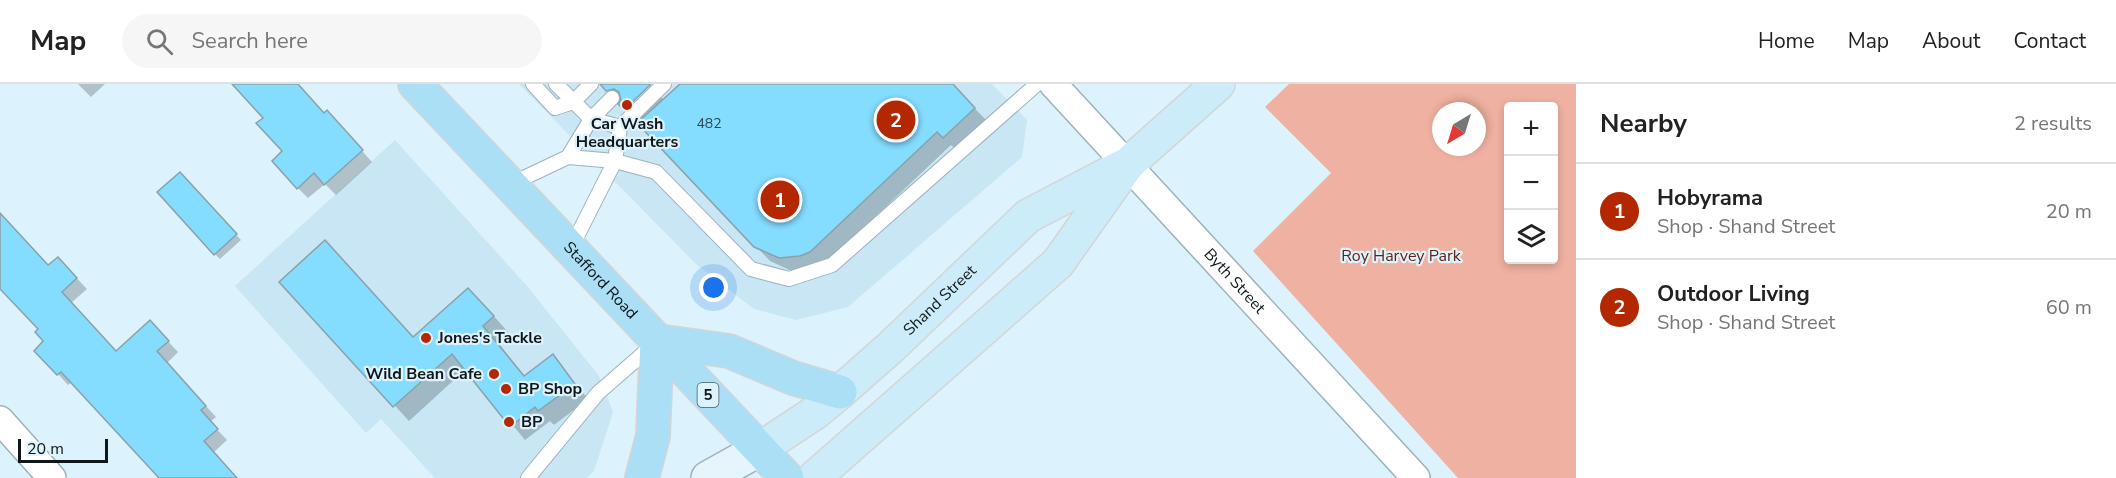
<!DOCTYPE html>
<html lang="en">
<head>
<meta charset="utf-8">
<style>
	:root { --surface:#fff; --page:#f6f6f6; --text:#222; --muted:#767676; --line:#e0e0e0; --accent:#b32800 }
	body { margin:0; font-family:"Nunito Sans",sans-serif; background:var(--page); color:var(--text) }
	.controls { position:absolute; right:18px; top:18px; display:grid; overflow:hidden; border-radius:6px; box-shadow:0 3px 9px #0003 }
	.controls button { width:54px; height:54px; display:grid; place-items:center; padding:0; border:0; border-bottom:2px solid var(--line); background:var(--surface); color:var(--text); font:30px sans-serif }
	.compass { position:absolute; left:1432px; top:18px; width:54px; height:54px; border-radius:50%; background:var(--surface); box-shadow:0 3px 9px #0003; rotate:218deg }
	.scale { position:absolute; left:18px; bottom:15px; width:90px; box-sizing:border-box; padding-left:6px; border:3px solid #0f171a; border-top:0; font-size:16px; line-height:21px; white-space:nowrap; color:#0f171a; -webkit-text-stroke:4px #dcf2fc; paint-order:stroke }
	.you { position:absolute; left:714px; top:204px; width:21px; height:21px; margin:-15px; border:4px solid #fff; border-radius:50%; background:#1a73e8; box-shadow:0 0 0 9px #1a73e833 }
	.badge { display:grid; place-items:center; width:39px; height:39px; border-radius:50%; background:var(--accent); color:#fff; font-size:20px; font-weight:700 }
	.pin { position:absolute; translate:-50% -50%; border:3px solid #fff; box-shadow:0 2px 6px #0006 }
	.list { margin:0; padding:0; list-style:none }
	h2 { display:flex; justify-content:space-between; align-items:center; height:78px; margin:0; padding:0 24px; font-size:26px }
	h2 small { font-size:20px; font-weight:400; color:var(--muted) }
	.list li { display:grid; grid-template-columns:39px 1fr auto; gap:18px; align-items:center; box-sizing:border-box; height:96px; padding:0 24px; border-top:2px solid var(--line) }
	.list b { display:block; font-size:22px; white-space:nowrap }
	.list p { margin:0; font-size:20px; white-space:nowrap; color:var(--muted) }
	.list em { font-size:20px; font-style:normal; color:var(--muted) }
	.icon { flex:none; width:33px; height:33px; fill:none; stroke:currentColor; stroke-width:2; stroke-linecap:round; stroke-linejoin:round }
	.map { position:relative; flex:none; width:1576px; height:394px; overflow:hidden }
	header { display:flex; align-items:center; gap:36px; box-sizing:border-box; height:84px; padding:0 30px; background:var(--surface); border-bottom:2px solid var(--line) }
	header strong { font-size:28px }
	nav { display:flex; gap:33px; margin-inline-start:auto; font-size:21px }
	.search { width:420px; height:54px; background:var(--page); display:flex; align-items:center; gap:15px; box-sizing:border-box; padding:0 21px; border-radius:33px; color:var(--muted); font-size:22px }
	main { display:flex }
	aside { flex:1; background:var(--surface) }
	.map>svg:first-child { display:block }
</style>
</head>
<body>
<header>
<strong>Map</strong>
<div class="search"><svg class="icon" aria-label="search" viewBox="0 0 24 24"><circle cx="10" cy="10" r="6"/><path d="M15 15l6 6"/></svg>Search here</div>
<nav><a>Home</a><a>Map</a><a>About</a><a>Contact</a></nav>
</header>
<main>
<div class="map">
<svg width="1576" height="394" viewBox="0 0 1576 394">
	<rect width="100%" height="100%" fill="#dcf2fc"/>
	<path fill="#c8e6f4" d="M519 0H992L1027 36 1022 73 848 223 796 236 754 225 697 181Z
		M395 56 527 202 599 292 613 328 594 387 587 394H435L381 335 366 349 235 202Z"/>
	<path fill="#efb1a1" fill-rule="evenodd" d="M1289 0H1576V394H1458L1253 167 1331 89 1265 23ZM1508 22H1554V176H1508ZM1441 27H1477V63H1441Z"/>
	<path fill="#0003" d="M78 0H105L91 13Z
		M234 0H295L325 31 337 39 372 78 336 111 325 100 308 114 298 104 284 67 265 34Z
		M602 0H648L628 20 631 22 651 2 664 16 681 0H951L988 38 958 67 951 61 824 181 794 188 770 177Z
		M180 90 241 156 220 175 215 170Z
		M0 130 48 183 68 185 87 205 71 219 116 269 160 249 178 268 167 279 216 333 210 338 227 356 213 369 236 394H161L72 298 68 301 58 290 40 246 0 203Z
		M281 198 414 255 483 220 508 248 497 257 525 293 553 272 588 315 554 341 550 337 525 356 466 285 409 337Z"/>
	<path fill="#84dcff" stroke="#8ba0a9" stroke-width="1.5" d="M232 0H298L324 29 327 26 363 66 324 101 314 89 297 105 272 77 282 67 256 39 263 34Z
		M600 0H650V1L624 26 618 20 621 16 619 8 614 5 606 7Z
		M680 0H953L975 24 943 54 937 48 810 168 800 172 779 174 754 163 637 39Z
		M180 88 237 150 214 171 157 108Z
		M0 129 48 181 58 173 77 194 62 208 116 267 150 236 169 257 157 267 206 322 201 326 218 345 204 357 237 394H159L61 288 57 291 34 267 43 257 35 248 38 245 0 205Z
		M325 156 413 253 468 204 494 232 483 242 524 292 553 270 575 300 538 327 535 323 510 343 452 270 393 323 279 198Z"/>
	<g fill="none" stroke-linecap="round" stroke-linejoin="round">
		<g stroke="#9db2bb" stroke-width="16">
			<path id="lane" d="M533 0 555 24 573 18 591 0
				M556 0 591 35 620 43
				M568 73 615 77 656 88 751 185 789 195 832 181 1037 0
				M511 100 568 73 591 35 612 14
				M571 164 615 77 620 43 664 0
				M528 394 598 309 653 261"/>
		</g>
		<g stroke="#9db2bb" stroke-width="30">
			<g id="street">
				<path id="s1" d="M1053 0 1416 394"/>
				<path d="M0 336 52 394"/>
			</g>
		</g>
		<g stroke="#9db2bb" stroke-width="36">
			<path id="secondary" d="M708 394 760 365"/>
		</g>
		<g stroke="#d4d5d6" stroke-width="36">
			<g id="primary">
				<path id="s2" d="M760 365 816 328 840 308 891 263 1028 132 1122 83"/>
				<path d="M814 394 1058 179 1128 80 1218 0"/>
			</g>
		</g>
		<g stroke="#d4d5d6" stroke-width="36">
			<g id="highway">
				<path id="s3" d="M415 0 787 394"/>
				<path d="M657 257 729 267 793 294 840 308"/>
				<path d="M642 394 653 352 657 257"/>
			</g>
		</g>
		<use href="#lane" stroke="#fff" stroke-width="14"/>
		<use href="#street" stroke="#fff" stroke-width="27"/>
		<use href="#secondary" stroke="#e6f5fc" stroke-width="33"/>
		<use href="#primary" stroke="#ccecf9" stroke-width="33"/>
		<use href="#highway" stroke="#aadff5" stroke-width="33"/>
	</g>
	<g fill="#b32800" stroke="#dcf2fc" stroke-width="2">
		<circle cx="627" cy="21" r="6"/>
		<circle cx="426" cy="254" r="6"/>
		<circle cx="494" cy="290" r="6"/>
		<circle cx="506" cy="305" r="6"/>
		<circle cx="509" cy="338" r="6"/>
	</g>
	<g text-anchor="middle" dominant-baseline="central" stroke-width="4.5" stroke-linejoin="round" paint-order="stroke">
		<g font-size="14" fill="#2c4853">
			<text x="709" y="39">482</text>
		</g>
		<rect fill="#dcf2fc" stroke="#4c595e" stroke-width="1.5" x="697.5" y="299" width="21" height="24" rx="4.5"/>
		<g font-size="15" font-weight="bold" fill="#0f171a">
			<text x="708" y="311">5</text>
		</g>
		<g font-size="16" font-weight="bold" fill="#0f171a" stroke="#dcf2fc" text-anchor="start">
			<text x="627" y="40" text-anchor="middle">Car Wash<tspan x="627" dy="18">Headquarters</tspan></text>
			<text x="438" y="254">Jones's Tackle</text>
			<text x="482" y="290" text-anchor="end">Wild Bean Cafe</text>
			<text x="518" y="305">BP Shop</text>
			<text x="521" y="338">BP</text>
		</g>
		<g font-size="16" fill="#621e0e" stroke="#dcf2fc">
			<text x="1401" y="172">Roy Harvey Park</text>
		</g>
		<g font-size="16" fill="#0f171a" stroke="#dcf2fc">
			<text stroke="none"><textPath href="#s3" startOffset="270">Stafford Road</textPath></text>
			<text stroke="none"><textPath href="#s1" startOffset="268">Byth Street</textPath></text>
			<text stroke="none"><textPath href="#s2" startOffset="234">Shand Street</textPath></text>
		</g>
	</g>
</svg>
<div class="controls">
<button>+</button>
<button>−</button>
<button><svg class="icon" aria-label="layers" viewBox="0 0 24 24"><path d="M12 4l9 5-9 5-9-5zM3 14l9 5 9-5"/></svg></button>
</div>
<svg class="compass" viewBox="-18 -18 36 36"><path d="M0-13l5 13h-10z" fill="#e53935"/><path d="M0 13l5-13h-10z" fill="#767676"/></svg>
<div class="scale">20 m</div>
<div class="you"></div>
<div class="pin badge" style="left:780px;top:116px">1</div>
<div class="pin badge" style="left:896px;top:36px">2</div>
</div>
<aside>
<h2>Nearby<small>2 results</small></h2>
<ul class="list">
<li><span class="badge">1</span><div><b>Hobyrama</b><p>Shop · Shand Street</p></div><em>20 m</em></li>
<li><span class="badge">2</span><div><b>Outdoor Living</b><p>Shop · Shand Street</p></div><em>60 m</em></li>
</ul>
</aside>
</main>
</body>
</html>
